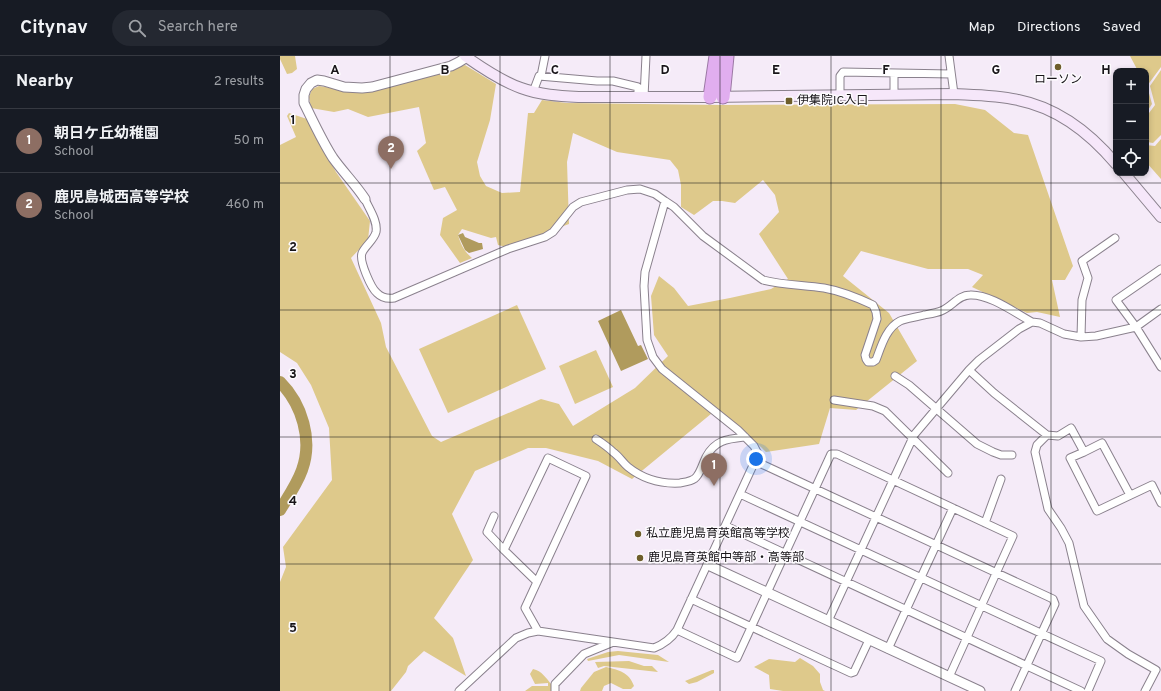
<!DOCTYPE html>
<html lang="en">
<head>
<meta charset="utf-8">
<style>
	:root { --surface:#171b24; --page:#242831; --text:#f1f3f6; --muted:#9ea1a6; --line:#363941; --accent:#b6b09b }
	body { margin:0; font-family:Overpass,"Noto Sans JP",sans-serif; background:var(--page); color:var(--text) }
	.controls { position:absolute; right:12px; top:12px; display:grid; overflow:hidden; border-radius:8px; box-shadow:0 2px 6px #0003 }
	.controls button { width:36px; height:36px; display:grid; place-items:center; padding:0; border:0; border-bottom:1px solid var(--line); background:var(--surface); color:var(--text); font:20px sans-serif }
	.you { position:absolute; left:476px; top:403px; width:14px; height:14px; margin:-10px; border:3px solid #fff; border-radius:50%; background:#1a73e8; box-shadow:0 0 0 6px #1a73e833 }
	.badge { display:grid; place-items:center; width:26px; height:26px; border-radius:50%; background:var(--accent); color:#fff; font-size:13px; font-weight:700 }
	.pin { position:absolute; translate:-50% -33px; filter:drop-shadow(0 1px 2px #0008) }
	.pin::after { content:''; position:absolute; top:21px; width:14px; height:12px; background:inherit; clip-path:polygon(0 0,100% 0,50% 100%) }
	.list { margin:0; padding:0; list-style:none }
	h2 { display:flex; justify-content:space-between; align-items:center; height:52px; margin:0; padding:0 16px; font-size:17px }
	h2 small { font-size:13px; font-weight:400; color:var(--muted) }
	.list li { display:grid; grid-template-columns:26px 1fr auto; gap:12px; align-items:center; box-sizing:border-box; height:64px; padding:0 16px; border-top:1px solid var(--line) }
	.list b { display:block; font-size:15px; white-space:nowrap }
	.list p { margin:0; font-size:13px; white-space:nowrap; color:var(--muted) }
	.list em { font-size:13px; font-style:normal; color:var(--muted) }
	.icon { flex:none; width:22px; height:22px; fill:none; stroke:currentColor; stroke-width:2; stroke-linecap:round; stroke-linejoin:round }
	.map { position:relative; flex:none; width:881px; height:635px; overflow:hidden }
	header { display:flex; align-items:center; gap:24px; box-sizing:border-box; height:56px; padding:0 20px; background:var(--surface); border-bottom:1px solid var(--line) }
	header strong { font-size:19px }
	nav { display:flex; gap:22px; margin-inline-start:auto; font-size:14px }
	.search { width:280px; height:36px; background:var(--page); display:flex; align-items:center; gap:10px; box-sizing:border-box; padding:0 14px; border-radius:22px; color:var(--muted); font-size:15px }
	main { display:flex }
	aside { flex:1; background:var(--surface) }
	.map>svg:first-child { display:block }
</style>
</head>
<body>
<header>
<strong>Citynav</strong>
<div class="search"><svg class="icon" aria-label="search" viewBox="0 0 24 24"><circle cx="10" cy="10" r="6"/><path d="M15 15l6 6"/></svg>Search here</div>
<nav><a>Map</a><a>Directions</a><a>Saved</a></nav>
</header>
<main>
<aside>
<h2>Nearby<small>2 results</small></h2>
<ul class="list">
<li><span class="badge" style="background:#8d6e63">1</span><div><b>朝日ケ丘幼稚園</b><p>School</p></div><em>50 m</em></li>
<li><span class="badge" style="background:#8d6e63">2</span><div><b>鹿児島城西高等学校</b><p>School</p></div><em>460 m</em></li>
</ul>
</aside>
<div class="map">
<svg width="881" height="635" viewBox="0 0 881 635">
	<rect width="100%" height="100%" fill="#f5ebf8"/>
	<path fill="#dec98b" d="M0 0H15L17 13 12 17 7 18 0 3Z
		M850 0H881V11L867 30 872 48 866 57V15H858Z
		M185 9 216 28 210 64 197 106 200 120 206 130 222 137 240 136 248 57H254L262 44 287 47 440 49 675 48 705 54 734 77 748 79 793 210 785 224H772L780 261 757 256 747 257 692 231 703 219 688 213H648L581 195 563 220 609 257 637 305 576 354 550 352 539 388 486 396 460 371 437 353 352 423 318 405 266 392H248L195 415 172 458 193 504 154 562 173 582 186 620 144 595 128 610 126 616 111 635H0V526L6 511 3 491 52 424 49 372 31 329 17 307 0 296V89L16 81 7 60 9 57 27 63 56 116 90 165 88 184 71 202 101 267 106 291 152 380 161 386 261 343 279 348 293 370 355 332 388 300 374 279 371 240 379 220 394 232 408 250 450 242 491 233 508 223 479 178 499 156 495 139 483 124 455 147 442 145H433L414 159 401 151V129L398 114 390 104 337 96 293 77 287 106 289 168 226 191 218 189 216 181 211 182 182 173 178 179C181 189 184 195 192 202L180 207 160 179 163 162 177 154 165 131 154 134 137 95 146 87 139 51 88 61 68 53 54 56 31 52 29 41 32 33 39 30 77 36H91L136 24Z
		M881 14V79L873 87 867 86 866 85V61L875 49 870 30Z
		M881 83V123L866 106V89L875 90Z
		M237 249 266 313 168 357 139 293Z
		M316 294 333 331 295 348 279 310Z
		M338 595 378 599 389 606 339 599 308 605 307 603 328 596Z
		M520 602 533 610 540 618V626L543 634 545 635H503L490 633 489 619 474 611 489 603 515 606Z
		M349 605 364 610H372L378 616 324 610 318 612 315 606Z
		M326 611C339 614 349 616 354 630L351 633H343L331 627 324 630 322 635H300L301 632 314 616Z
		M253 613C262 615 266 622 272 629L271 635H245L252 630H268V627L255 628 250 618Z
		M432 614H434V617L417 626 409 628 405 625Z"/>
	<path fill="#b09b5d" d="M183 177 185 181 199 187H202L203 193 189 197 185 194 178 179Z
		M341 254 358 290 361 289 368 303 341 315 318 265Z"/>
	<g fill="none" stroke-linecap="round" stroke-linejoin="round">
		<path stroke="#b09b5d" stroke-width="12" d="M0 326C22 348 33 384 22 414 17 428 8 441 0 454"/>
		<g stroke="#8a818d" stroke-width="9">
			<path id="minor" d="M669 0 674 38
				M261 20 265 0
				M253 36 259 20 317 25H333L358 31V41
				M614 39V17
				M560 40V20L563 16 671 18
				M364 41 366 0
				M85 143C89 153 98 165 96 176 94 184 85 190 82 197 79 205 91 232 97 237 102 242 108 243 114 242L228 193 265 181 273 176 293 151 301 146 347 134 360 133 375 138 385 145 394 151 423 180 483 224C503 229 523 229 544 232 561 235 578 242 593 249L596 256 597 263 585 299 586 303 588 306H593L596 304C601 291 606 272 620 265 624 263 637 261 644 259 649 258 656 257 661 255 672 251 678 239 690 239 710 238 735 257 752 266
				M385 145 365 216 364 230 367 284 373 301 382 313 458 374 474 390 478 398 475 405
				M881 213 836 244 856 271 881 311
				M801 281 802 244 808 222 802 205 835 182
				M689 314 714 337 767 379 778 380 791 372 804 396 822 387 850 439
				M615 320 629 329 697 388 713 396 721 399H732
				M554 344 593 350 605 355 668 417
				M767 379 757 389 755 396 768 453 781 472 789 487 804 550 827 583 848 598 876 614 865 635
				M316 383C322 387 328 391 333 396 339 400 343 407 348 411 363 423 382 428 400 427 406 426 414 425 417 420 421 415 423 407 426 401 435 384 447 383 465 381
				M804 396 790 402 817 455 872 429 881 447
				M460 438 821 605 808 635
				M214 460 207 476 224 494
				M705 467 721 423
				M446 470 801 635
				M257 526 224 494 268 402 306 420 245 552 258 575
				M411 543 571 617 574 616 589 584
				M548 565 634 379 689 314 699 304 739 273 752 266 760 267 784 278 801 281 816 280 856 271 881 253
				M397 574 457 602 551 398H557L733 480 669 621
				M608 593 673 452
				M179 635 236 582 248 577 258 575 374 592C384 588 391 583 397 574L475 405 773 543 775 548 735 635
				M275 635V628L304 598 331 587"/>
		</g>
		<g stroke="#8a818d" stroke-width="11">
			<path id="tertiary" d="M85 143C76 129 63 116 53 102 42 85 33 65 24 47V39L26 33 31 27 37 24 44 25 64 31 82 32 92 31 171 10 179 6 187 1
				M428 509 700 635"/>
		</g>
		<g stroke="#8a818d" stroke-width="12">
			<path id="secondary" d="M185 0C202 12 221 25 241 32 260 39 280 40 299 41H430L674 38C695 39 717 39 738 44 778 52 810 77 836 108
				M844 117 881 161"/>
		</g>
		<g stroke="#9b78a4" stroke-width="15">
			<path id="motorway" d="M430 41 436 0
				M443 41 447 0"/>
		</g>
		<use href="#minor" stroke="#fff" stroke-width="7"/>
		<use href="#tertiary" stroke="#fff" stroke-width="9"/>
		<use href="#secondary" stroke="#f6e7fa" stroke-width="10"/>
		<use href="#motorway" stroke="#e1aeef" stroke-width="13"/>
	</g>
	<path fill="none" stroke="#181519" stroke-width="1" stroke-opacity="0.55" d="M110 0V635M220 0V635M330 0V635M440 0V635M551 0V635M661 0V635M771 0V635M0 127H881M0 254H881M0 381H881M0 508H881"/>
	<g fill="#6e5e2b" stroke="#fdfbfe" stroke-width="1.5">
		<circle cx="778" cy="11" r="4"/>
		<rect x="505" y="41" width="8" height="8" rx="2"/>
		<circle cx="358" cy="478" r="4"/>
		<circle cx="360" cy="502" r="4"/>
	</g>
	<g text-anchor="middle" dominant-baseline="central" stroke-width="3" stroke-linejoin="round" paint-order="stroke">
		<g font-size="12" fill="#181519" stroke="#fdfbfe" text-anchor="start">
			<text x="778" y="24" text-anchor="middle">ローソン</text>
			<text x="517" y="45">伊集院IC入口</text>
			<text x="366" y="478">私立鹿児島育英館高等学校</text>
			<text x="368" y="502">鹿児島育英館中等部・高等部</text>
		</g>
	</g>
	<g font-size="13" text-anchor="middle" font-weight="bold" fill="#181519" stroke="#fdfbfe" stroke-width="3" stroke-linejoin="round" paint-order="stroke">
		<text x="55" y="18">A</text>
		<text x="165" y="18">B</text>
		<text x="275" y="18">C</text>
		<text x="385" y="18">D</text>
		<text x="496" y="18">E</text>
		<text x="606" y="18">F</text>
		<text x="716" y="18">G</text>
		<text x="826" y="18">H</text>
		<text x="13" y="68">1</text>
		<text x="13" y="195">2</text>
		<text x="13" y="322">3</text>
		<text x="13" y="449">4</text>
		<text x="13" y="576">5</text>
	</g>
</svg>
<div class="controls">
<button>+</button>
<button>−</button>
<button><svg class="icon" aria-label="locate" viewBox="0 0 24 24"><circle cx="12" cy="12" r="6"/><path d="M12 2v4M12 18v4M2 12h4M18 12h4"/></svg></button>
</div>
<div class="you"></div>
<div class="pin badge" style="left:434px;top:430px;background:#8d6e63">1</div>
<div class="pin badge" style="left:111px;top:113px;background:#8d6e63">2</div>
</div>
</main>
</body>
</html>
